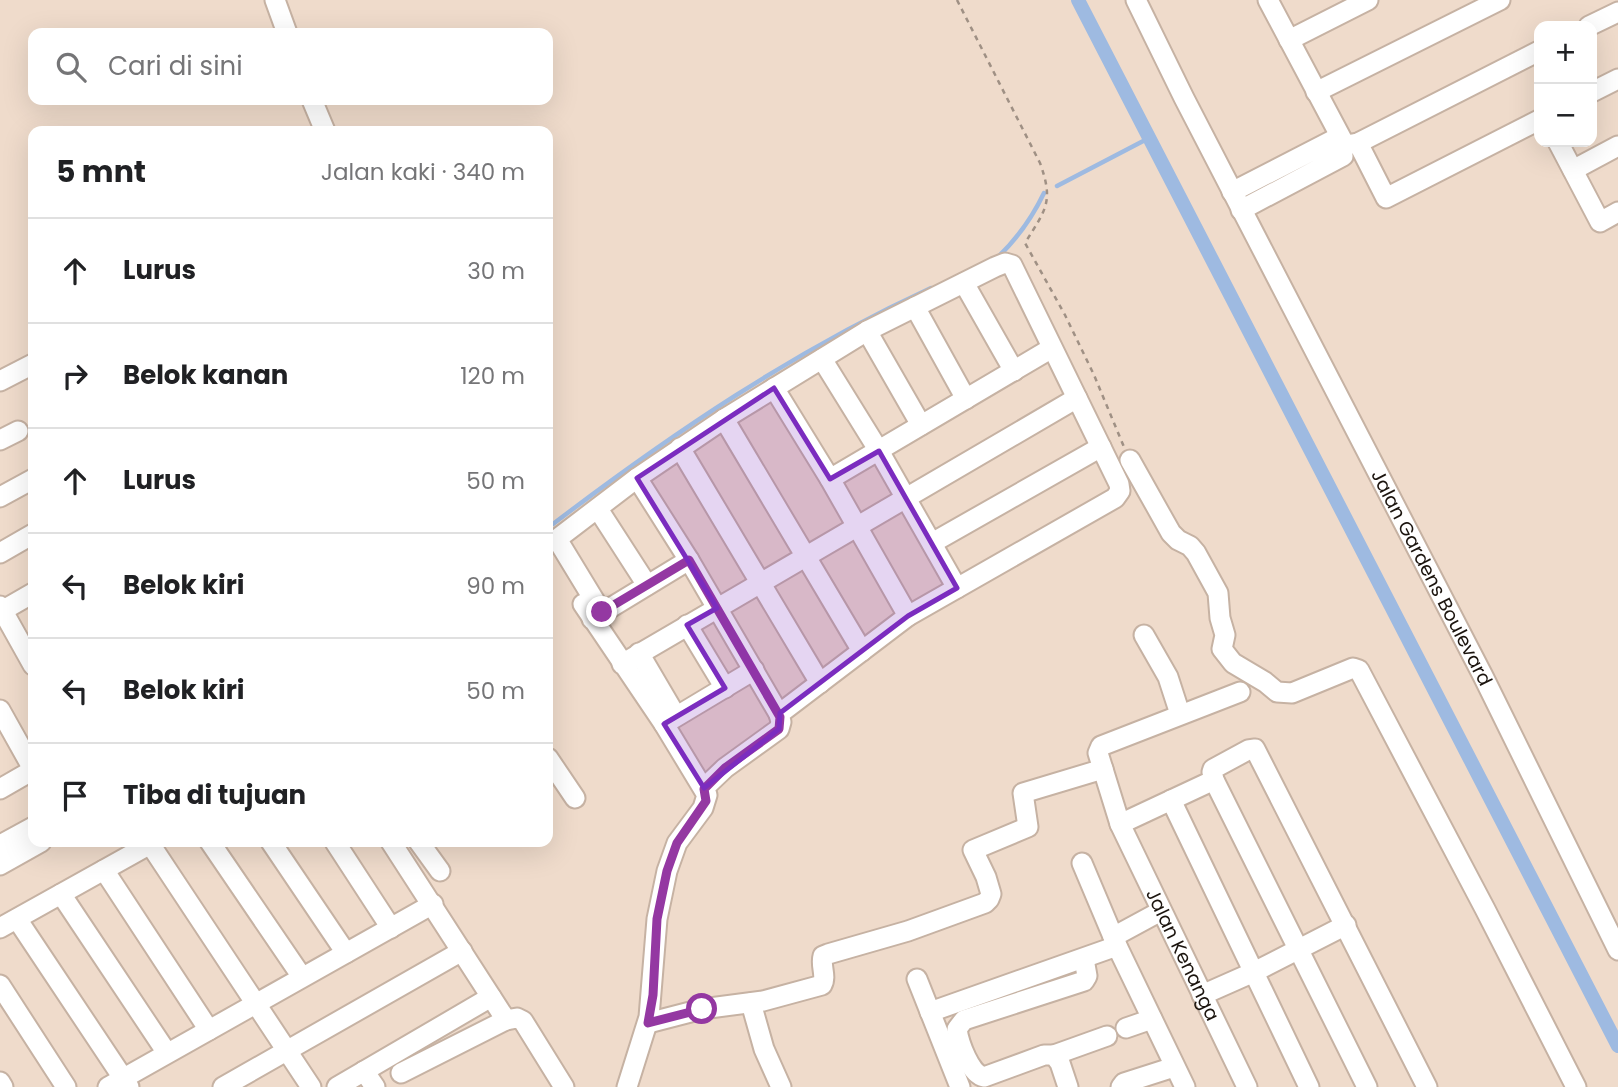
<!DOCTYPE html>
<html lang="id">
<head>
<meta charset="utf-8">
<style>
	:root { --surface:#fff; --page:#f2f2f2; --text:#202124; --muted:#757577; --line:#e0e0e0 }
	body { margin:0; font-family:Poppins,sans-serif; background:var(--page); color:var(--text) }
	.controls { position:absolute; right:21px; top:21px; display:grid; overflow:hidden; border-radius:14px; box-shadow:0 7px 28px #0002 }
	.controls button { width:63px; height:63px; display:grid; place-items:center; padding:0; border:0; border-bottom:2px solid var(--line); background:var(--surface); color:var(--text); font:35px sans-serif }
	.stop { position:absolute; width:21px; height:21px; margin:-16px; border:5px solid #9438a2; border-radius:50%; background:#fff }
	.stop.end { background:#9438a2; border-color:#fff; box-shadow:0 2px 7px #0008 }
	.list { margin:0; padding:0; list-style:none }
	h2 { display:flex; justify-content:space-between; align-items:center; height:91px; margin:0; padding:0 28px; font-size:30px }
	h2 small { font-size:23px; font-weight:400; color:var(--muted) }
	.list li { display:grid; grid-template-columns:46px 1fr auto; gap:21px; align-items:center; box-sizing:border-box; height:105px; padding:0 28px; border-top:2px solid var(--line) }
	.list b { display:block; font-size:26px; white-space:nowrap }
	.list em { font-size:23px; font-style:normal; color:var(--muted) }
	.icon { flex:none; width:38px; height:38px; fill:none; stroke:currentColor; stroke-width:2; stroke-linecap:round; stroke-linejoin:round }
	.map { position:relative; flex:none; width:1618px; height:1087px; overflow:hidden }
	.search { position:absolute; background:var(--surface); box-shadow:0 7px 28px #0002; left:28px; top:28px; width:525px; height:77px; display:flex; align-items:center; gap:18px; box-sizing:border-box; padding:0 24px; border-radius:14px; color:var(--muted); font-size:26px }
	.panel { position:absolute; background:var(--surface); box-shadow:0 7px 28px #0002; left:28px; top:126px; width:525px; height:721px; border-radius:14px }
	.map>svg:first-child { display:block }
</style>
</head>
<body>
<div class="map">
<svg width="1618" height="1087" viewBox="0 0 1618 1087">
	<rect width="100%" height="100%" fill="#efdbcb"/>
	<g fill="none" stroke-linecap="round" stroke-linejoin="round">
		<path stroke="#9ebae1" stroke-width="4.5" d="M1057 186 1149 138
			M997 258C1017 239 1032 218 1044 193
			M553 524C673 433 794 351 931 288"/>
		<path stroke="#9ebae1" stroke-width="14" d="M1078 0 1618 1046"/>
		<g stroke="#c6b2a3" stroke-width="23">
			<g id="minor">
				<path d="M275 0 287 33"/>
				<path id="s1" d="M1136 0 1184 98 1483 676 1618 950"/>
				<path d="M1268 0 1345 145"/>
				<path d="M1589 26 1618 12"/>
				<path d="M1289 40 1368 0"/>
				<path d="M1316 92 1500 0"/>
				<path d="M1592 92 1618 79"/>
				<path d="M312 100 325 131"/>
				<path d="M1558 142 1600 222 1618 212"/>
				<path d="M1358 143 1386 198 1539 120"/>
				<path d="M1346 145 1358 143 1539 51"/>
				<path d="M1573 170 1618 146"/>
				<path d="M1232 192 1335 139 1342 147 1343 156 1241 210"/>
				<path d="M964 283 1014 371"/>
				<path d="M915 307 966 399"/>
				<path d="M867 331 921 425"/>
				<path d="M822 359 879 451 957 588"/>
				<path d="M0 381 33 364"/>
				<path d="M774 388 830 479 908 616"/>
				<path d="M724 419 862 651"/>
				<path d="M0 440 18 431"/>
				<path d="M680 448 820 683"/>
				<path d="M1130 460 1171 533 1178 540 1190 546 1196 553 1218 593 1220 618 1225 635 1222 649 1233 663 1265 682 1277 692 1292 693 1353 668 1359 670 1485 909 1576 1087"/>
				<path d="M637 478 689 560 779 714"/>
				<path d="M830 479 1052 348"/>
				<path d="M0 497 33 479"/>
				<path d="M598 509 647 585"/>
				<path d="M932 543 1101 447"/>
				<path d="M0 553 33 534"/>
				<path d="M583 604 664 724 707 795 703 808 677 843 667 871 657 919 649 1017 627 1087"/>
				<path d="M0 606 33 665"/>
				<path d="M0 612 33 593"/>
				<path d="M602 613 557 539 637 478 724 419 867 331 995 267 1005 263 1012 265 1119 484 1120 491 1115 498 908 616 779 714 781 722 779 729 725 768 704 788"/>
				<path d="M592 619 689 560"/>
				<path d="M687 625 725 688"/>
				<path d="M1144 635 1168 677 1180 714"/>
				<path d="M639 653 676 716"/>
				<path d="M622 664 1077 398"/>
				<path id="s2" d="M1240 692 1101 746 1098 753 1120 824 1247 1087"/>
				<path d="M0 710 33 769"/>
				<path d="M664 724 754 670"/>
				<path d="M548 758 575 798"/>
				<path d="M1214 780 1367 1087"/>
				<path d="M0 789 33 770"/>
				<path d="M1171 800 1309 1087"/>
				<path d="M1120 824 1214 780 1212 772 1213 769 1248 750 1255 749 1427 1087"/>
				<path d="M210 842 302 977"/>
				<path d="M271 842 346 953"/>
				<path d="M335 842 391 928"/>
				<path d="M391 842 506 1020"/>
				<path d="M419 842 440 871"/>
				<path d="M150 844 311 1087"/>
				<path d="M0 845 33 827"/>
				<path d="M1082 863 1117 946 1185 1087"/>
				<path d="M0 865 41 842"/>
				<path d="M104 870 209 1030"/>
				<path d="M61 894 167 1053"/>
				<path d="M17 919 129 1087"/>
				<path d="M0 928 154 842"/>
				<path d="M1113 937 1161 911"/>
				<path d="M917 979 960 1087"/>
				<path d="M0 985 66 1087"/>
				<path d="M1202 995 1254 972 1346 925"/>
				<path d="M751 1003 764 1049 781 1087"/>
				<path d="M930 1012 1117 946"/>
				<path d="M648 1023 702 1009 763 1001 822 985C827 976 820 966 823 956L828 954 908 931 985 903 989 899 991 894 986 877 973 850 1028 827 1023 793 1103 769"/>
				<path d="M1126 1028 1152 1019"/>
				<path d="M1054 1055 1107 1036"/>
				<path d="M364 1071 375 1087"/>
				<path d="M401 1073 506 1020 517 1018 523 1021 564 1087"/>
				<path d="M0 1082 3 1087"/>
				<path d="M108 1087 433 904"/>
				<path d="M223 1087 462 951"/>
				<path d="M337 1087 491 997"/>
				<path d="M1068 1087 1060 1063 1054 1055H1044L984 1077C970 1074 959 1043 957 1029L964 1020 1084 981 1087 976 1084 959"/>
				<path d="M1121 1087 1124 1083 1174 1067"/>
			</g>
		</g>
		<path stroke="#9f9084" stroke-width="2.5" stroke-dasharray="5 5" stroke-linecap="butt" d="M957 0 1040 163C1054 202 1046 209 1025 243L1065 315 1094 375 1124 447"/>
		<use href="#minor" stroke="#fff" stroke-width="19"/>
	</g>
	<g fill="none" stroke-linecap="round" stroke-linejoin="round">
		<path stroke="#9438a2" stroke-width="9" d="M602 612 689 560 780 717 779 729 725 768 704 789 706 801 677 843 667 871 657 919 653 995 648 1023 702 1009"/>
	</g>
	<path fill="#7b2cbf" fill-opacity="0.2" stroke="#7b2cbf" stroke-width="5" stroke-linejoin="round" d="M774 388 830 479 879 451 957 588 908 616 780 713 779 729 704 788 664 724 725 688 687 625 717 608 637 478Z"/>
	<g text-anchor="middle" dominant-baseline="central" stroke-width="6" stroke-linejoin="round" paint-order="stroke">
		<g font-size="19" fill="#1b140e" stroke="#fde8d8">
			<text stroke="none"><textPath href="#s1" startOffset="649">Jalan Gardens Boulevard</textPath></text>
			<text stroke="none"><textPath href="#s2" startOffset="376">Jalan Kenanga</textPath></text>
		</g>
	</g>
</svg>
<div class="controls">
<button>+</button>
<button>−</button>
</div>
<div class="stop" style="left:702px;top:1009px"></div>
<div class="stop end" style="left:602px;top:612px"></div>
<div class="search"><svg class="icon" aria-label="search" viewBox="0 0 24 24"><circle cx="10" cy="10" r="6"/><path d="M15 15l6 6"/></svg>Cari di sini</div>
<section class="panel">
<h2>5 mnt<small>Jalan kaki · 340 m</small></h2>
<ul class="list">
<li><svg class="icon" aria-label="ahead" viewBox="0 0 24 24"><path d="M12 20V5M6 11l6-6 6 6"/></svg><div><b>Lurus</b></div><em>30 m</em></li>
<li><svg class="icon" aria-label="right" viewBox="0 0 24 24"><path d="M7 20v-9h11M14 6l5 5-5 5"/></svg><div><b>Belok kanan</b></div><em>120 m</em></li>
<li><svg class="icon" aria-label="ahead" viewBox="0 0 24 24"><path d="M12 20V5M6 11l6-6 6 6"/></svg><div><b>Lurus</b></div><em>50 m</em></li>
<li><svg class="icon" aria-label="left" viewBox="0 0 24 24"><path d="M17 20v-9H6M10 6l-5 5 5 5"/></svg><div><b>Belok kiri</b></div><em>90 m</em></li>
<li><svg class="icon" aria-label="left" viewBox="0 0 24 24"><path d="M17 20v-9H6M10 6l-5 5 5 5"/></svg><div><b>Belok kiri</b></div><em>50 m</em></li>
<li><svg class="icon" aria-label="arrive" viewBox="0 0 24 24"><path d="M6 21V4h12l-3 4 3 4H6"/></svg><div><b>Tiba di tujuan</b></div></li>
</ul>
</section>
</div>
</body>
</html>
